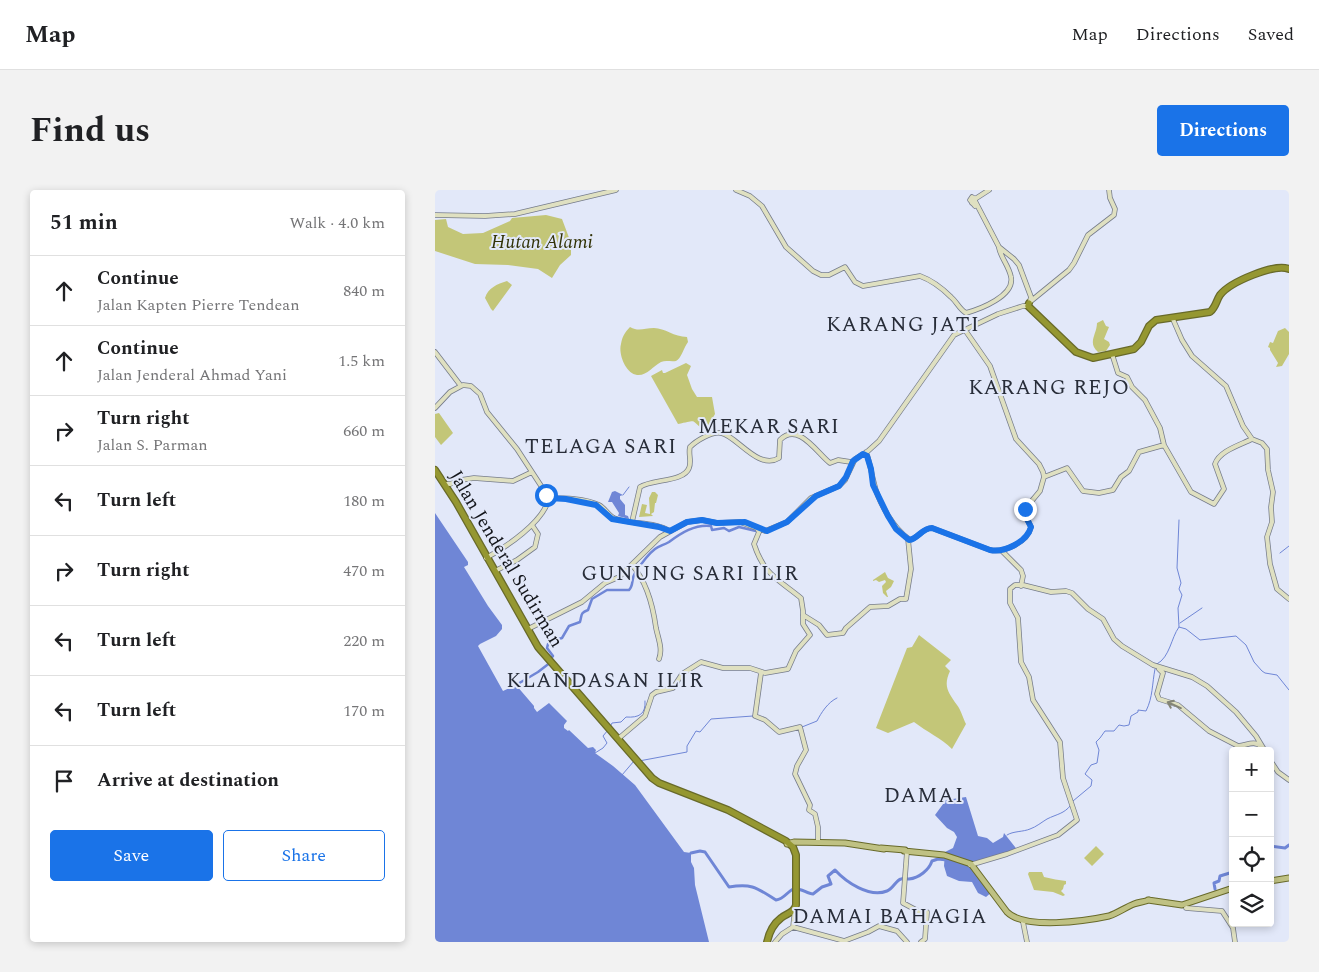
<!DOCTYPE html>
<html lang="en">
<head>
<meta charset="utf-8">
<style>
	:root { --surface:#fff; --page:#f2f2f2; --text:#202124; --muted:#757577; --line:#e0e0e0; --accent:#1a73e8 }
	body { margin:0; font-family:Spectral,serif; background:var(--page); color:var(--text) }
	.controls { position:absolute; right:15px; bottom:15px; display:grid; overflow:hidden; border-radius:5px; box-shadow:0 2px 8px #0003 }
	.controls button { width:45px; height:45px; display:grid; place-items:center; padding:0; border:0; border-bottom:1px solid var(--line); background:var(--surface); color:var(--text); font:25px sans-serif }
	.stop { position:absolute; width:15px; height:15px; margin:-11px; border:4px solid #1a73e8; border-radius:50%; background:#fff }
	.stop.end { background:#1a73e8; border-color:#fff; box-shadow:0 1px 5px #0008 }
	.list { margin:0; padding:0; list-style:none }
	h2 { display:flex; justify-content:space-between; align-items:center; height:65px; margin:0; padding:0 20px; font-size:21px }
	h2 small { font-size:16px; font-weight:400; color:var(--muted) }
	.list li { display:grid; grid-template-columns:32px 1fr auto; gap:15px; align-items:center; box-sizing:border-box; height:70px; padding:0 20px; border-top:1px solid var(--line) }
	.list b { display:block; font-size:19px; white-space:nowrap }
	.list p { margin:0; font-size:16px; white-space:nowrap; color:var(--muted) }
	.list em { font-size:16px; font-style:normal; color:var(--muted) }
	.actions { display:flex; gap:10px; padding:15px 20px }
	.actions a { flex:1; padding:11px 0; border:1px solid var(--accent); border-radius:5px; text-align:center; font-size:18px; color:var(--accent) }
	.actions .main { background:var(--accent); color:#fff }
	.icon { flex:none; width:28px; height:28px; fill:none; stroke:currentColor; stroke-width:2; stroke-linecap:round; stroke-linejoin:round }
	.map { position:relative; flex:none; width:854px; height:752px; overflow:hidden; border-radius:5px }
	header { display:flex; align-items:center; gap:30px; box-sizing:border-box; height:70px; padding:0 25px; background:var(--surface); border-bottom:1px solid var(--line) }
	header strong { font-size:24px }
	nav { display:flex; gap:28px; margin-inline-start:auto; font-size:18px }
	.intro { display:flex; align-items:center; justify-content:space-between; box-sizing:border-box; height:120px; padding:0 30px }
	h1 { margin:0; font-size:35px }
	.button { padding:12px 22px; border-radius:5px; background:var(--accent); color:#fff; font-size:18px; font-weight:700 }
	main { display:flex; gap:30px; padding:0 30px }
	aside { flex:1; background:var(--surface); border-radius:5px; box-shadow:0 2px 8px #0003 }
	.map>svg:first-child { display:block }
</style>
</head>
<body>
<header>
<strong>Map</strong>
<nav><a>Map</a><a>Directions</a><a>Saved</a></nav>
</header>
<div class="intro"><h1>Find us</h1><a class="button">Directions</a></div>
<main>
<aside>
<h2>51 min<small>Walk · 4.0 km</small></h2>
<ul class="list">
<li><svg class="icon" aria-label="ahead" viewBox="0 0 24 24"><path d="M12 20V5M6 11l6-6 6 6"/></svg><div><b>Continue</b><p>Jalan Kapten Pierre Tendean</p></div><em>840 m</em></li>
<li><svg class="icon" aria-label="ahead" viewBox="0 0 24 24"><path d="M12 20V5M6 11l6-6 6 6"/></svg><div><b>Continue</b><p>Jalan Jenderal Ahmad Yani</p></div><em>1.5 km</em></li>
<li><svg class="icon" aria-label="right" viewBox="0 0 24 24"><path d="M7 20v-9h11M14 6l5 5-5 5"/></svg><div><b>Turn right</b><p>Jalan S. Parman</p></div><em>660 m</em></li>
<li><svg class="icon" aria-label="left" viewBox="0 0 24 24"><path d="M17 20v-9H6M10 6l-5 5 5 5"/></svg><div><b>Turn left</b></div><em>180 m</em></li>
<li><svg class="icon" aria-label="right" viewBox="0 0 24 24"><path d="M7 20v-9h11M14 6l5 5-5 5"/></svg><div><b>Turn right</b></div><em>470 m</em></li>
<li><svg class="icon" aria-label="left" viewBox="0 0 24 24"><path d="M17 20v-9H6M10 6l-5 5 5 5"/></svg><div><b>Turn left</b></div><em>220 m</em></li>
<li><svg class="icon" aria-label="left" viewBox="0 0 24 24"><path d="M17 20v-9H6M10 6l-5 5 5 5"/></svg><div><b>Turn left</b></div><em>170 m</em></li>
<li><svg class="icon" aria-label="arrive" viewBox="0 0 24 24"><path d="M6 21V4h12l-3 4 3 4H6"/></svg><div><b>Arrive at destination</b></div></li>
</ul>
<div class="actions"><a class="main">Save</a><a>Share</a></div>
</aside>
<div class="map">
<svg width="854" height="752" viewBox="0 0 854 752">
	<rect width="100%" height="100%" fill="#e2e8f9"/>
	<path fill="#c3c678" d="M111 25 127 29 136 53V65L125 75 117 88 103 79 73 75 40 74 0 61V30L11 29 13 37 28 44 48 43 75 31 77 28Z
		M72 91 77 95 58 121 56 119 50 108C53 98 62 94 72 91Z
		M668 130 671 136 674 137 669 149 674 152 675 155 671 161 663 162C652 153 662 144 662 133Z
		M195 137C204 142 209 138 219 138 230 138 239 147 252 147L253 152C249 157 246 169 241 171 236 172 231 170 226 172 218 176 212 186 202 185 191 184 183 164 186 154 187 147 190 142 195 137Z
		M850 138 854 142V164L847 176 841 177 843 173 835 160V158L833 157 835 152 838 153 843 141Z
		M251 173 256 176 252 185 257 199 262 207H277L280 224 270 241C254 229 264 230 243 234L216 186 227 180 228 183H230Z
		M4 223 18 243 6 255 0 247V224Z
		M217 302H220L223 305 221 313H220L219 322 216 324 218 326 204 327 207 314 212 315 210 323 215 324 214 308Z
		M450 382 453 388 459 391 456 397 451 401 453 407H452L448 403 447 396 451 392 450 390 444 392 441 390 438 391V390Z
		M484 445 516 470 510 476 515 481C508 496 513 502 522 515 526 520 528 528 531 534L517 559C506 548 492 542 479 532L453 543 441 538 472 458 477 457Z
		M661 656 669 664 657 676 649 668Z
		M594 682H607L609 687C617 689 624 690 631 691V694L629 695 628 699 626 701 630 705 628 706 618 702 599 700 593 684Z"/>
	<path fill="#6f86d6" d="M180 301 188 305 185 306V309L190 315V325L193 326 194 329 183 326 184 323 177 312H173L177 302Z
		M0 323 33 372V375L29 377 53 416 67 435V439L61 446 45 454 43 456 68 501 81 495 99 516V518L102 522 114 513 132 531 129 535V538L133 541 134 540 153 558 158 557 161 560 160 563 178 576 200 595 249 662 256 663V672L259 678 260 695 274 752H0Z
		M531 607 543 646 552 648 558 653 568 647 569 643 584 662 539 675 558 701 551 707 543 703 537 692 524 691 512 686 509 676 510 662 518 658 522 647 519 642 512 638 500 625 511 610Z"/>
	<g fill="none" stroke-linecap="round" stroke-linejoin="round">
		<path stroke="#6f86d6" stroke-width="1" d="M188 305 194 297
			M744 330 742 378 746 393 744 399 747 405 743 418 744 437
			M845 363 854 356
			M745 433 767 418
			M722 474C735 467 736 448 744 437L751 439 765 450 801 446 811 455 819 472 827 481 830 483 842 485 854 500
			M175 537 177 533 186 532 191 527C204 528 211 524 210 511
			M367 537 382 531C386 523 393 512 402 508
			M160 563 168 558 172 553 168 546 173 540
			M204 571 252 562V556L261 541 265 542 276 529 318 526
			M187 585 199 571
			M638 611 656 596 657 590 650 584 656 575 662 573 664 560 661 552 665 548 670 541H679L684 535 689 536 694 535 696 526 703 522V520L711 521C718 507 717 494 720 479
			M572 645C578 641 588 642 595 639 601 637 607 632 612 629 622 624 629 624 636 615"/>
		<path stroke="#6f86d6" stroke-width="2.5" d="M118 451 127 448 134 436 145 432C147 425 145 423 153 420L157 409 172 400H194C199 395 196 389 200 383 206 374 212 365 220 359 224 356 229 355 234 352 246 343 260 334 276 336L277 340 289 338 294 341 304 337 321 341
			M81 495 103 482 116 472 115 469 118 466 112 458 113 454"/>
		<path stroke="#6f86d6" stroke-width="3" d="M835 656 850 658 854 655
			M256 663 265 661 270 662 294 697C317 693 322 698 341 710 349 709 352 702 358 699 365 697 372 704 378 704L387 697 396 694 393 686 400 680C411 692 434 708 452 701 458 699 461 690 466 689 469 688 472 689 474 689 484 688 494 680 497 671L503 669 512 670
			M780 699 779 693 784 691 785 686 798 682"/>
		<g stroke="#767c8b" stroke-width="5.5">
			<path id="secondary" d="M301 0 315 6 327 16 351 57 378 81 386 85H394L410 77 420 92 428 96 485 86C496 90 508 99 516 107 522 112 524 119 531 123
				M540 9 554 0
				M540 11 564 57 579 69 584 75 596 107 595 111
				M537 13 540 9 537 7 535 10 540 16
				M0 25 50 26 80 24 181 0
				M596 111 634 80 639 73 653 45 679 25 680 19 675 8 674 0
				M531 123C545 119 580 106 576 87 574 76 566 68 564 58
				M737 127 747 150 757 166 791 196 808 236 817 249 827 253 832 259 833 280 838 302 836 317 837 332 832 347 835 374 842 399 854 409
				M530 140 555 176 581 249 604 274 608 282 609 287
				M0 162 26 196
				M0 218 15 202 28 195 36 196 45 204 52 222 82 259 114 308
				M729 255 756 302 779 314 789 299 780 274C784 261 805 255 817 249
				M431 262C435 272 436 282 439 293 443 312 459 339 474 349
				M10 294H15L26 290 39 288 78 291 97 282
				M114 308C129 308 150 308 164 315 170 318 173 325 179 328 196 335 219 331 235 341
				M197 332 205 297C217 289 249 292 254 278 257 271 253 264 255 257 261 251 277 241 286 243 301 245 323 281 344 268L345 250C363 231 382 263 395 273L403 270 416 272
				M322 338 324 342 319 354C329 385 343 389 366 408L368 421
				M474 350C483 349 487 338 497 338L555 360C569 363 593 352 596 337L590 325V319L605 301 609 287 632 278 648 301 664 303 678 300 686 287 694 281 704 262 729 255 725 238 710 210 697 197 692 187 683 183 677 164
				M566 360 586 380 588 386 586 396
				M51 368C71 357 109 332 114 308
				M197 375C212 392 218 416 221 438 223 448 228 459 224 469
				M60 381 82 370 100 357 103 344 97 335
				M368 425 384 435 392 445 408 443 411 438 435 417 453 416 465 409H471L476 379 473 349
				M93 439 147 412 170 393 184 387 225 347 252 332 267 330 282 333 305 332 330 341 352 332 376 308 404 296 410 290 420 269 433 261 444 251 519 145 563 124 588 116H593
				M724 479 728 483 722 504 724 509 743 515 774 541 803 556C812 556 818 549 827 557
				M326 483 320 526 330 530 344 542 365 537 371 560 362 576 360 584 375 615 374 620 380 624 383 637V652
				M183 549 210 526 217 505 221 502 238 498 247 484 266 472 288 478H315L330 483 353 479 361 461 375 445 368 434V421
				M835 570 843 582
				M843 582 854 590
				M472 661 468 713 483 721 492 722 490 749 486 752
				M535 675 572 664 623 645 642 630 628 588 625 552 598 510 594 487 586 472 583 428 575 413V399L580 395H588L616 402 631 401 637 403 653 419 668 429 679 449 687 456 718 475 757 487 772 496 801 522 821 546 830 561
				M751 718 787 721 798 738 800 752
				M588 732 592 752
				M358 737 409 751 433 742 444 736 462 741 472 752
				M340 752 347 744 358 737 360 719"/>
		</g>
		<g stroke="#686a2a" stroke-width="7">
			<path id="primary" d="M352 654 359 652 410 653 449 659
				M446 658 470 660
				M469 661 509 665 536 674 572 722C590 740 651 731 674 726 683 723 691 717 699 714 704 712 709 712 714 710
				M835 691 854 688
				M713 710 747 715 798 698"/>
		</g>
		<g stroke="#686a2a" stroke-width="8">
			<path id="highway" d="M594 113 593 116 641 162 658 168 699 159 706 152 714 136 721 130 775 122C781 117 781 111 785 105 795 92 840 73 854 79
				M0 280 21 312 103 457 217 588 224 593 293 620 351 651 358 657 361 665V715C359 723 352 723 346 728 338 734 334 743 332 752"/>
		</g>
		<use href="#secondary" stroke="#dfe0c1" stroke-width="4"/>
		<use href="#primary" stroke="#bfc183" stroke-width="5"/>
		<use href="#highway" stroke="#959731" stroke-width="5.5"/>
	</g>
	<defs><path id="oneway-shaft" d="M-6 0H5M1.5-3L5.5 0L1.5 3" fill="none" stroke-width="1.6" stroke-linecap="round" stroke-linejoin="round" transform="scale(1.25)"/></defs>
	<use stroke="#848577" href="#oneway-shaft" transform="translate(739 515) rotate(-156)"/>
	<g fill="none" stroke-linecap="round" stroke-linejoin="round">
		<path stroke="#1a73e8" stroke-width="6" d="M111 305 114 308 131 309 161 315 177 329 224 337 235 341 252 332 267 330 282 333 310 332 332 341 352 332 381 306 404 296 411 287 418 271 428 264 432 266 436 279 438 295 453 326 461 339 474 350C483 349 487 338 497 338L555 360C569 363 592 352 596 337L590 325V319"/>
	</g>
	<g text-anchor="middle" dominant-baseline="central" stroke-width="4" stroke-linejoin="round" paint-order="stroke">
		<g font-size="19" font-style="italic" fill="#323307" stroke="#e2e8f9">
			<text x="107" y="52">Hutan Alami</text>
		</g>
		<g font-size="19" fill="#14161c" stroke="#e2e8f9">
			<text transform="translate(71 369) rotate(59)">Jalan Jenderal Sudirman</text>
		</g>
		<g font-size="21" letter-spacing="1" fill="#282d39" stroke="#e2e8f9">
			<text x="468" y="135">KARANG JATI</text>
			<text x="614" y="198">KARANG REJO</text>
			<text x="334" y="237">MEKAR SARI</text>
			<text x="166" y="257">TELAGA SARI</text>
			<text x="255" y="384">GUNUNG SARI ILIR</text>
			<text x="170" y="491">KLANDASAN ILIR</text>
			<text x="489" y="606">DAMAI</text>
			<text x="455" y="727">DAMAI BAHAGIA</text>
		</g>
	</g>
</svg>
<div class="controls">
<button>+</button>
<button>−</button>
<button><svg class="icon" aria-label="locate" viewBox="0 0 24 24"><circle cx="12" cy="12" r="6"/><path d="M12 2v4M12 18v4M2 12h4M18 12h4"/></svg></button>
<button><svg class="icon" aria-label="layers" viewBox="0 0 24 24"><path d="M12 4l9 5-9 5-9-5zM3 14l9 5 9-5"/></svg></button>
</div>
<div class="stop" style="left:111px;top:305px"></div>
<div class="stop end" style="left:590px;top:319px"></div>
</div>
</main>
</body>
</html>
